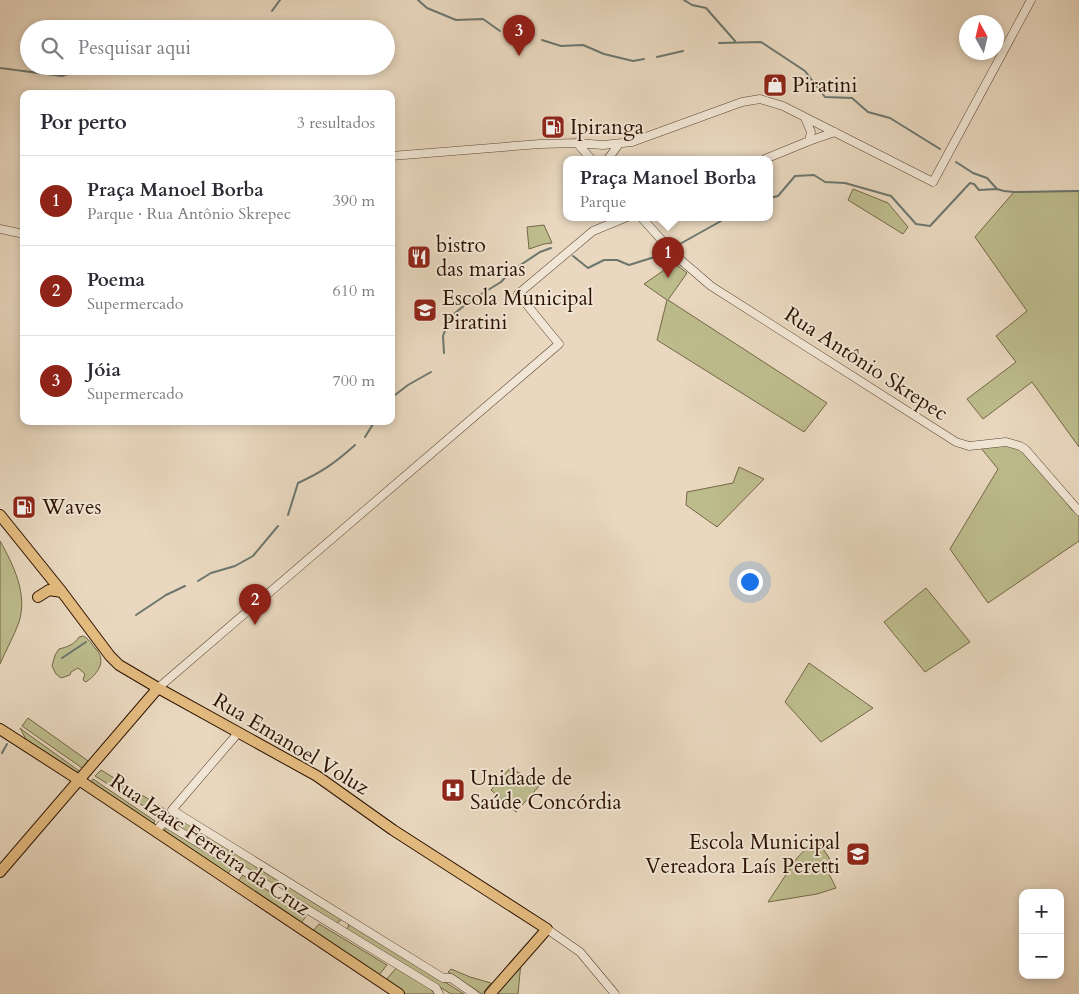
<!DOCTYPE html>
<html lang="pt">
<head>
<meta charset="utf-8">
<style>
	:root { --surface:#fff; --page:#f7f7f7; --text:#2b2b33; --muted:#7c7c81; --line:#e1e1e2; --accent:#8f2418 }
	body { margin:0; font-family:Cardo,serif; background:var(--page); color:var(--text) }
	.controls { position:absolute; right:15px; bottom:15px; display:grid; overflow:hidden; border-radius:10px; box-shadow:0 2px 8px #0003 }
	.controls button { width:45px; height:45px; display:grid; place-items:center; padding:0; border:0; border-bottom:1px solid var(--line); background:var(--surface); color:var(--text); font:25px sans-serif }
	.compass { position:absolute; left:959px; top:15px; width:45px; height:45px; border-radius:50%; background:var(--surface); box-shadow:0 2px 8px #0003; rotate:352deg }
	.you { position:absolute; left:749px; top:581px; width:18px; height:18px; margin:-12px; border:4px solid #fff; border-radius:50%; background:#1a73e8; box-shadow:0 0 0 8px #1a73e833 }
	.badge { display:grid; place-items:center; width:32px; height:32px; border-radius:50%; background:var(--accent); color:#fff; font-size:16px; font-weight:700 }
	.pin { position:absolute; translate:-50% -41px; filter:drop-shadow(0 1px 2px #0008) }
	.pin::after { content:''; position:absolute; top:26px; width:18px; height:15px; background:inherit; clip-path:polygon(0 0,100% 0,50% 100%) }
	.popup { position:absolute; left:563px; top:156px; width:210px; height:65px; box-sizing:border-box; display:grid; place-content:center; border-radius:10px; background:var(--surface); filter:drop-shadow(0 1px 4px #0005); font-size:16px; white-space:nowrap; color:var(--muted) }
	.popup b { font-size:19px; color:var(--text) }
	.popup::after { content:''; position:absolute; left:50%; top:100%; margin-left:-10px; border:10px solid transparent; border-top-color:var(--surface) }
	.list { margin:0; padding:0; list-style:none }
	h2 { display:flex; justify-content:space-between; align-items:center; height:65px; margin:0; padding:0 20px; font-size:21px }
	h2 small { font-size:16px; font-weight:400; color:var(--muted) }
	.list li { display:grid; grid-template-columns:32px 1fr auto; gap:15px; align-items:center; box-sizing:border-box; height:90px; padding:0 20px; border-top:1px solid var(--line) }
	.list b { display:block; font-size:19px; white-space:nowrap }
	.list p { margin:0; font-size:16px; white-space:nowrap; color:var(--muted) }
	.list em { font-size:16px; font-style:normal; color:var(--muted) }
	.icon { flex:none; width:28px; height:28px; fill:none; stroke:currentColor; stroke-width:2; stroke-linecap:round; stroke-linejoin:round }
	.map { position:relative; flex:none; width:1079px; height:994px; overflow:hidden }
	.search { position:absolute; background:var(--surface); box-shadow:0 2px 8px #0003; left:20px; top:20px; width:375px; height:55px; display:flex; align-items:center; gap:12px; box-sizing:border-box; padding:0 18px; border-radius:28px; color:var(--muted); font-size:19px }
	.panel { position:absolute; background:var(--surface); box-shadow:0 2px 8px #0003; left:20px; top:90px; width:375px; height:335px; border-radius:10px }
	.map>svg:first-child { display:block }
</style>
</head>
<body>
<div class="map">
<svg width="1079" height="994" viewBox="0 0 1079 994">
	<rect width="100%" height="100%" fill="#e9d8bf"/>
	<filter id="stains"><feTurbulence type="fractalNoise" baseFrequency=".004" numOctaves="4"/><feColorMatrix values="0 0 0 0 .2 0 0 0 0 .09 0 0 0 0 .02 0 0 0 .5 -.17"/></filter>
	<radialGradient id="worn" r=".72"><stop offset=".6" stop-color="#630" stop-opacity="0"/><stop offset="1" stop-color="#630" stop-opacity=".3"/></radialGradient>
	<path fill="#bdbc8d" stroke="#746746" d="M853 189 888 203 908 227 903 234 848 200Z
		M1079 191V447L1032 382 983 419 967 399 1016 362 996 336 1027 311 975 237 1014 192Z
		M544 225 552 243 544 244 529 249 527 227Z
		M674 265 678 266 687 273 668 300 827 403 804 432 657 340 667 300 644 284 670 266Z
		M1001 445 1019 446 1049 479 1072 510 1079 514V541L988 603 950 549 998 469 980 447Z
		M739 467 764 479 717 527 686 505 687 492 733 483Z
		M0 541C13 564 28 594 19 622 14 636 6 650 0 664Z
		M926 588 970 642 925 672 884 622Z
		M83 636C89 639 91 643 95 648 107 660 99 673 86 682L83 680 85 674 78 668 71 672 70 675 61 678 56 674 52 666 55 655 59 649C67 647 74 645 79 637Z
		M809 663 873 708 821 742 785 702Z
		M28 718 91 763 85 770 22 726Z
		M20 728 25 732 82 773 78 777 29 745Z
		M510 768 541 784 516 812 491 790Z
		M101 770 282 881H277L274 887 95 776Z
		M93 779 155 821 152 826 90 784Z
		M167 827 232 868 227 875 163 832Z
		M816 838 833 864 826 868 836 888 817 894 768 902 797 858Z
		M243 875 307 915 301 923 238 881Z
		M287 885 341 918 340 921 335 924 282 891 284 887Z
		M349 922 464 994H451L344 929 348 928Z
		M319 924 387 965 379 975 313 931Z
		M521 962 518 994H495Z
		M397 967 426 985 435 994H406L386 980Z
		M451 969 470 977 491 983 482 994 448 972Z"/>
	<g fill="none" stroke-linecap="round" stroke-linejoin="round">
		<path stroke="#6c766e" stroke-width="2" d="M418 0 427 8 456 20 483 19 500 31
			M684 0 692 5 706 8 735 41
			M272 11 280 0
			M542 40 561 46 583 45 604 54 633 61 644 59
			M719 43 761 42 805 71 825 97 852 98 868 112 890 118 940 149
			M657 57 683 51
			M0 68 62 76 90 66
			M956 162 973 173 987 178 997 189
			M769 198 778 196 795 176 814 175 825 182 845 183 891 196 916 224 930 226 970 183 974 184 979 190 997 189 1004 191 1014 192 1079 191
			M678 245 721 221 722 217
			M573 256 588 268 604 260H617L629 265 661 255
			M444 353 443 336 450 317 470 301 501 282 510 272 540 252 551 248
			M391 398 408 385 431 372
			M365 437 375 421
			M288 515 298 483C322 472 335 463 355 445
			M198 581 211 573 235 566 253 556 278 526
			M136 615 166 595 185 586
			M62 658 86 642
			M2 753 7 744"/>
		<g stroke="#5a4430" stroke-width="9">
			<path id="minor" d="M805 118 811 132 809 141
				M577 143 591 159
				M391 156 540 144 577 143 603 145 632 142 742 102 760 99 783 106 933 182 1031 0
				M608 159 619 144
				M765 159 809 141 835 132
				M641 217 675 255 711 286 956 442 969 446 1006 442 1020 446 1025 449 1079 511
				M0 229 24 234
				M158 688 559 344 518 294 593 231 627 217
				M238 733 172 810 443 978H451L474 994
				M156 831 164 822 436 988 439 994
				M547 929 580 952 615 994"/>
		</g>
		<g stroke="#2b1200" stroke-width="12">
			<path id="major" d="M0 515 62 592 110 656 119 665 158 688 317 776 393 830 547 929 490 994
				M38 597 49 590 62 592
				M0 729 79 780 399 994
				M0 872 158 688"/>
		</g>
		<use href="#minor" stroke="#f1e6d5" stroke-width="8"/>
		<use href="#major" stroke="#e4bc80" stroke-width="10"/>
	</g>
	<defs>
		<g id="shop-square" transform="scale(1.25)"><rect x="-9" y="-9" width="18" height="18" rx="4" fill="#8f2418" stroke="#f1e6d5"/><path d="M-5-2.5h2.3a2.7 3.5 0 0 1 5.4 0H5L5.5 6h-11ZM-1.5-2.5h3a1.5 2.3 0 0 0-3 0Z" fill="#fff"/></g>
		<g id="fuel-square" transform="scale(1.25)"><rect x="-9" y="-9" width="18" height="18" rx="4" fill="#8f2418" stroke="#f1e6d5"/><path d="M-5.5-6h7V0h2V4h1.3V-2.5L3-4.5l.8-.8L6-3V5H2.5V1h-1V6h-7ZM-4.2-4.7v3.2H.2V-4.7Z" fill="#fff"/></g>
		<g id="restaurant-square" transform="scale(1.25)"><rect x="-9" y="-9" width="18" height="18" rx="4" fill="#8f2418" stroke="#f1e6d5"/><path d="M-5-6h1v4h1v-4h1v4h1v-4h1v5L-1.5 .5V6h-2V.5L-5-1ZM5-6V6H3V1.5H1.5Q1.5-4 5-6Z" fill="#fff"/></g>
		<g id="school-square" transform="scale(1.25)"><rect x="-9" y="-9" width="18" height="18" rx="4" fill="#8f2418" stroke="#f1e6d5"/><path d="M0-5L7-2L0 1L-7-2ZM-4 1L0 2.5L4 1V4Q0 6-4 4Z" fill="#fff"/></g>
		<g id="hospital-square" transform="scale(1.25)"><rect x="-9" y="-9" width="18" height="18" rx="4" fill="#8f2418" stroke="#f1e6d5"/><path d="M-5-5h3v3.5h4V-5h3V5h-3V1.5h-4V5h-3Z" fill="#fff"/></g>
	</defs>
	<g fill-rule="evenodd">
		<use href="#shop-square" x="775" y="85"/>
		<use href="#fuel-square" x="553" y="127"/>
		<use href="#restaurant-square" x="419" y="257"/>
		<use href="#school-square" x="425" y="310"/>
		<use href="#fuel-square" x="24" y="507"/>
		<use href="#hospital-square" x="453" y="790"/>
		<use href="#school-square" x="858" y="854"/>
	</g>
	<g text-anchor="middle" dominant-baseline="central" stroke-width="4" stroke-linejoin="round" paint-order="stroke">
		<g font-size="21" fill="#2b1200" stroke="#f1e6d5" text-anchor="start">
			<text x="792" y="85">Piratini</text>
			<text x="570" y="127">Ipiranga</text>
			<text x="436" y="245">bistro<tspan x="436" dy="24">das marias</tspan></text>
			<text x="442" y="298">Escola Municipal<tspan x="442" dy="24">Piratini</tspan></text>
			<text x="42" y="507">Waves</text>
			<text x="470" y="778">Unidade de<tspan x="470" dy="24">Saúde Concórdia</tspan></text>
			<text x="840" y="842" text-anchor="end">Escola Municipal<tspan x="840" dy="24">Vereadora Laís Peretti</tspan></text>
		</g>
		<g font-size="21" fill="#2b1200" stroke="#f1e6d5">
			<text transform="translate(866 364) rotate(33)">Rua Antônio Skrepec</text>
			<text transform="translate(291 744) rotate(31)">Rua Emanoel Voluz</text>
			<text transform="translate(210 845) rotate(34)">Rua Izaac Ferreira da Cruz</text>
		</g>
	</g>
	<rect width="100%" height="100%" filter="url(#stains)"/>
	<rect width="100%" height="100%" fill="url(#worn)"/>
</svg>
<div class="controls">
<button>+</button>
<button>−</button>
</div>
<svg class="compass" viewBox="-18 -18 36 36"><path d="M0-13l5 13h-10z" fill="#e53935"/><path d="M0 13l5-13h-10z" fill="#7c7c81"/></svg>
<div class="you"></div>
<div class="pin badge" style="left:668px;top:278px">1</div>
<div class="popup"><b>Praça Manoel Borba</b>Parque</div>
<div class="pin badge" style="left:255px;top:625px">2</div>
<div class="pin badge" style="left:519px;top:56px">3</div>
<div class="search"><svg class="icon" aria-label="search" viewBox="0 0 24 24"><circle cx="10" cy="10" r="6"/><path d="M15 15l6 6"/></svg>Pesquisar aqui</div>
<section class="panel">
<h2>Por perto<small>3 resultados</small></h2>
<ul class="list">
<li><span class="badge">1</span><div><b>Praça Manoel Borba</b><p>Parque · Rua Antônio Skrepec</p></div><em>390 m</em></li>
<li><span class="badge">2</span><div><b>Poema</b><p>Supermercado</p></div><em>610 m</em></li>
<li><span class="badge">3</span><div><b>Jóia</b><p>Supermercado</p></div><em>700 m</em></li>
</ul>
</section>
</div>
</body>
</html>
